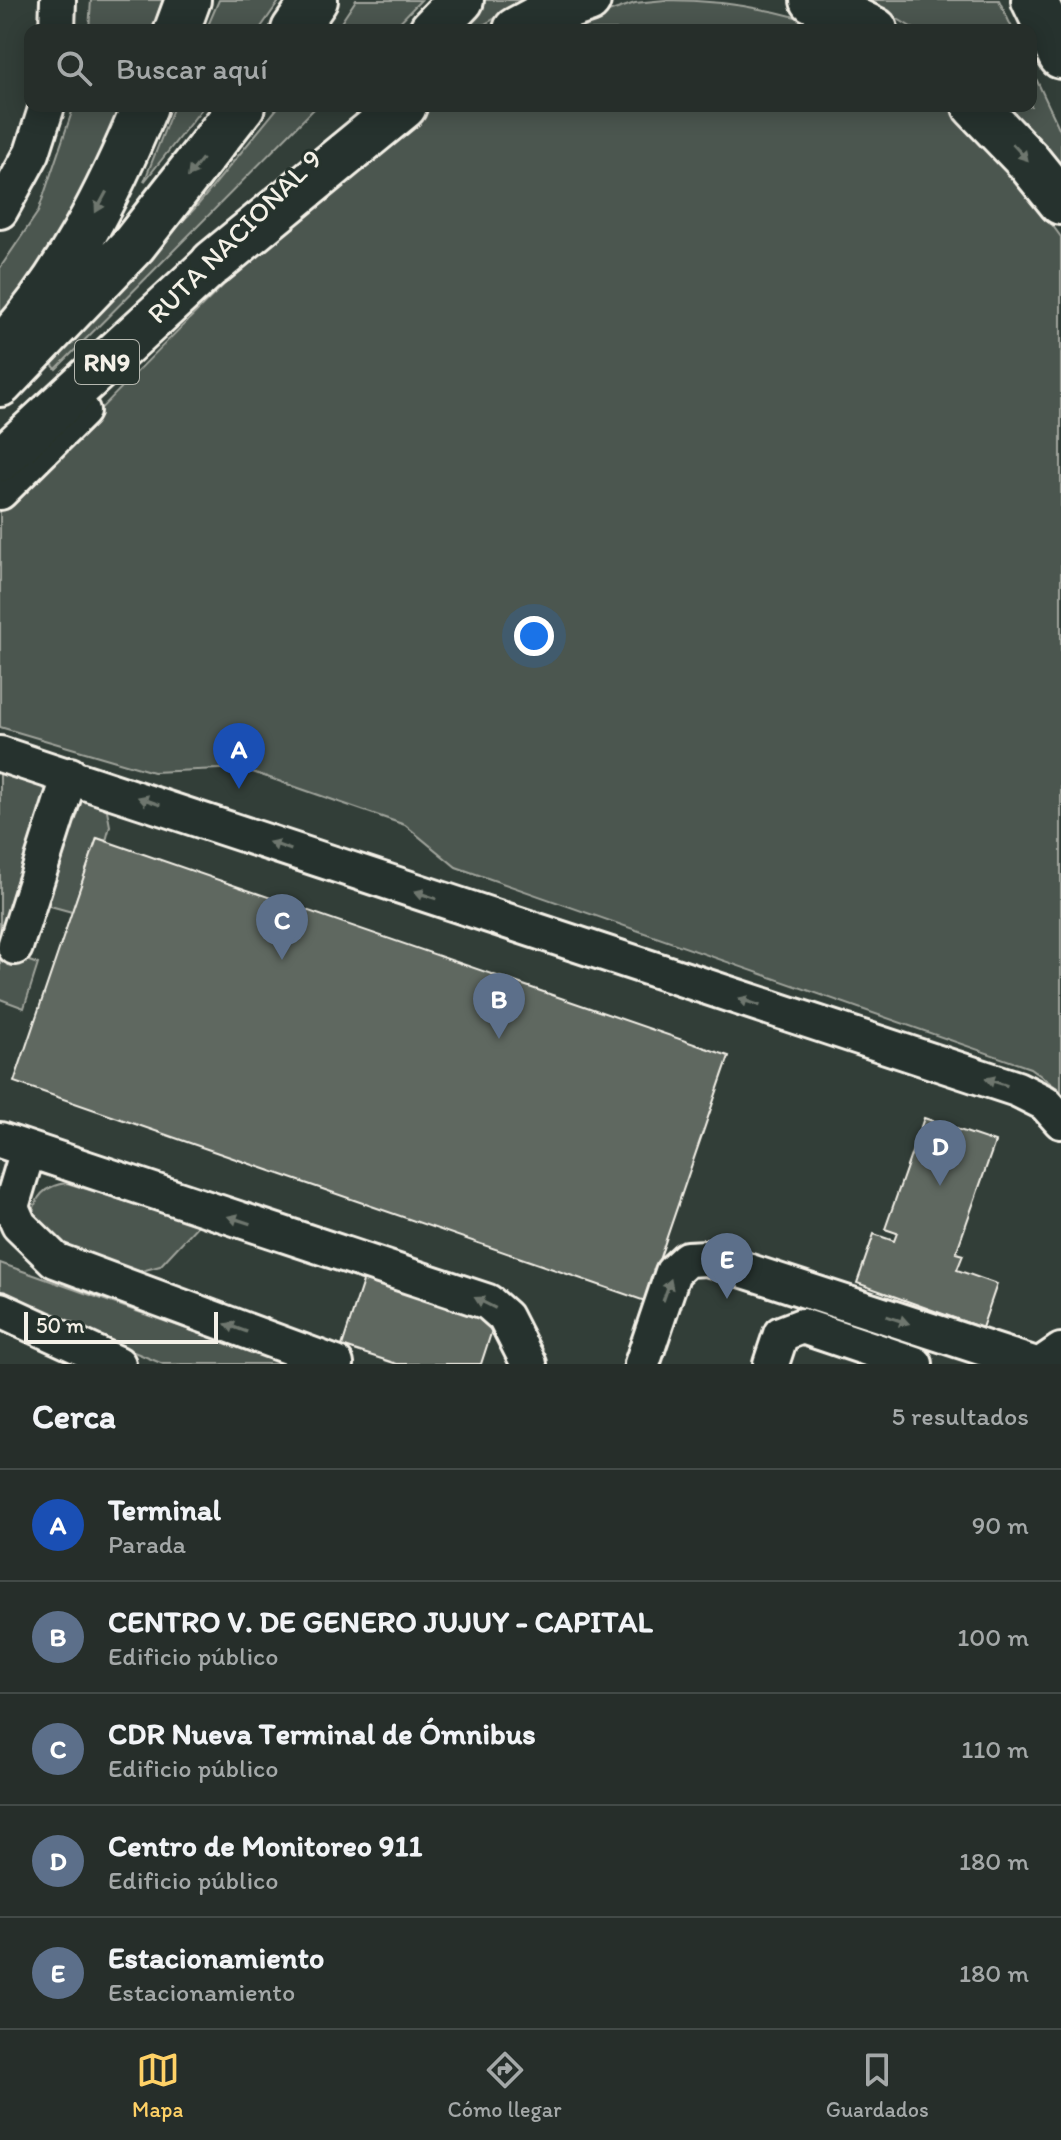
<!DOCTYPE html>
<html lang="es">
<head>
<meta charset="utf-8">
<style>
	:root { --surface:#262e2a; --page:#323a36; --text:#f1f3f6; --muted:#a4a8a8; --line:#424a47; --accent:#ffd166 }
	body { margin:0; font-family:Itim,sans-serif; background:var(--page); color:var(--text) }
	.scale { position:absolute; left:24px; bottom:20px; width:194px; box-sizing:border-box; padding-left:8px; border:4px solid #f4f1e8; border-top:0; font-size:22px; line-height:28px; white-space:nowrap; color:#f4f1e8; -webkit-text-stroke:6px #26332d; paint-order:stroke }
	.you { position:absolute; left:534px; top:636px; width:28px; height:28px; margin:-20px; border:6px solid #fff; border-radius:50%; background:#1a73e8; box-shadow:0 0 0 12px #1a73e833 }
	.badge { display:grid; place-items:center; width:52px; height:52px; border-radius:50%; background:var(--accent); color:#fff; font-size:26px; font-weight:700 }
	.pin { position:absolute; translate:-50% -66px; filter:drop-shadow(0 2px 4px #0008) }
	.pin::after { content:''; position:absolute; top:42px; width:28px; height:24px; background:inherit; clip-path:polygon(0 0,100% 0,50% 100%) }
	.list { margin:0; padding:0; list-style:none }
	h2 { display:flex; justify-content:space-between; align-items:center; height:104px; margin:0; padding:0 32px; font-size:34px }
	h2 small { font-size:26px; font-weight:400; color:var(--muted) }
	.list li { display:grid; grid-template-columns:52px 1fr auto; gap:24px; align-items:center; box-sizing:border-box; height:112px; padding:0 32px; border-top:2px solid var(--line) }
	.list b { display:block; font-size:30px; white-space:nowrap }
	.list p { margin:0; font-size:26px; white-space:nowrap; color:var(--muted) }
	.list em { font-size:26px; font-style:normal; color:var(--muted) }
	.icon { flex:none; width:44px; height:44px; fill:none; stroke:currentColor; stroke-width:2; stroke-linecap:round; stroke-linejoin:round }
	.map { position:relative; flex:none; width:1061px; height:1364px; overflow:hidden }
	.search { position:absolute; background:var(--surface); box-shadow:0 4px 20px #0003; left:24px; right:24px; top:24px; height:88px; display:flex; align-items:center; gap:20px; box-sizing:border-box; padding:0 28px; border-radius:16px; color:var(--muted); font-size:30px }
	.sheet { height:664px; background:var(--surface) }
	nav { display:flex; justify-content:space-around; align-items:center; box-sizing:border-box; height:112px; border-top:2px solid var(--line); background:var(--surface); font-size:22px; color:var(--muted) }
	nav a { display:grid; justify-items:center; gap:4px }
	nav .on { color:var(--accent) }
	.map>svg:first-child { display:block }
</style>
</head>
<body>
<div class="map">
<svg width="1061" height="1364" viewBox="0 0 1061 1364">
	<rect width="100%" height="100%" fill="#323e38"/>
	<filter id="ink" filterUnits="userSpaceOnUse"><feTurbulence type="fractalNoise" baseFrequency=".0125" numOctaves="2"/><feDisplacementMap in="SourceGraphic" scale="16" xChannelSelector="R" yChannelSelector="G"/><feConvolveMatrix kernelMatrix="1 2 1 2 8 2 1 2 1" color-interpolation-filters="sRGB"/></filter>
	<g filter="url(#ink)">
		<path fill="#4c564f" stroke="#a0a49c" stroke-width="2" d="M91 0H163L152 30H89Z
			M219 0H280L259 30H206Z
			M356 0H421L392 30H336Z
			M483 0H527L474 30H453Z
			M665 0C722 0 782 10 836 30H555L635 3Z
			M866 0H999L1013 30H916Z
			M1031 68 1061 132V167L1006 106H1031Z
			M74 106H122L87 190 0 326V268L38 212Z
			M174 106H204L144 182Z
			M279 106H317L56 369 50 362 197 206Z
			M434 106H952L1003 158 1061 237V1091L1030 1068 456 867 405 825 241 768 153 772 0 727V512C137 374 275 219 434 106Z
			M0 765 49 787 2 952 38 964 24 1008 0 999Z
			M90 799 107 810 110 826 106 841 97 838 72 912 43 904 79 800Z
			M67 1183 199 1224 160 1266 138 1272 51 1244 32 1218C34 1196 46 1185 67 1183Z
			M0 1263 286 1364H163L0 1297Z"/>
		<path fill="#5f6861" stroke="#f4f1e8" stroke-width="2" d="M97 838 729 1056 645 1301 14 1082Z
			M924 1118 995 1142 956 1253 963 1255 957 1270 997 1284 982 1328 857 1283 874 1234 894 1241 897 1233 885 1229Z
			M364 1278 495 1321 481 1364H397L342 1346Z"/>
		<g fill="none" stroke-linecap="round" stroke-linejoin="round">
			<g stroke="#f4f1e8" stroke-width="40">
				<path id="minor" d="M57 30 58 0
					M0 211 32 153 47 106
					M0 492 82 411
					M0 754 1017 1089 1045 1103 1061 1121
					M15 947 70 775
					M0 1140 488 1302 505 1317 529 1364
					M28 1150 11 1207 19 1225 55 1260 336 1364
					M0 1310 118 1364
					M642 1364 673 1272 687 1259 707 1258 1033 1364
					M771 1364 781 1334 802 1326 915 1364
					M1042 1364 1061 1351"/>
			</g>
			<g stroke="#f4f1e8" stroke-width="48">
				<path id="major" d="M0 460 213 263"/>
			</g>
			<g stroke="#f4f1e8" stroke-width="50">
				<path id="highway" d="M813 0 875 30
					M1034 0 1061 56
					M177 30 188 0
					M294 30 315 0
					M432 30 461 0
					M516 30 544 15 588 0
					M975 106 1028 161 1061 202
					M213 263 404 106
					M3 347C66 279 110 191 145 106
					M0 384 134 244 242 106"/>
			</g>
			<use href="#minor" stroke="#26332d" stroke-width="34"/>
			<use href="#major" stroke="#26332d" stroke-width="42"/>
			<use href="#highway" stroke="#26332d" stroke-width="44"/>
		</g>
		<defs><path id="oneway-solid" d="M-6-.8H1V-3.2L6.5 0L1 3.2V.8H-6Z" transform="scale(2)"/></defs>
		<g fill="#6e766e">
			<use href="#oneway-solid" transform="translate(1020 152) rotate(47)"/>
			<use href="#oneway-solid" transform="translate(195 168) rotate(128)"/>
			<use href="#oneway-solid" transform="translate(101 202) rotate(118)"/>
			<use href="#oneway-solid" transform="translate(149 801) rotate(-161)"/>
			<use href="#oneway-solid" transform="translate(280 846) rotate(-161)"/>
			<use href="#oneway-solid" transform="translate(425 895) rotate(-162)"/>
			<use href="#oneway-solid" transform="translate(749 1002) rotate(-162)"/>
			<use href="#oneway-solid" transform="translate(996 1082) rotate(-162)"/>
			<use href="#oneway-solid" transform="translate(239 1220) rotate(-162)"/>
			<use href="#oneway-solid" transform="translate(667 1290) rotate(-71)"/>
			<use href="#oneway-solid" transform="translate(485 1303) rotate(-153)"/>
			<use href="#oneway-solid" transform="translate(898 1320) rotate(18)"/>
			<use href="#oneway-solid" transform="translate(236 1328) rotate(-160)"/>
		</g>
	</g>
	<g text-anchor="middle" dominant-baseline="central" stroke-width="6" stroke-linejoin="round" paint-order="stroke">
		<rect fill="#26332d" stroke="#b6b8b0" stroke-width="2" x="75" y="340" width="64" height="44" rx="6"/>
		<g font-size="26" font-weight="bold" fill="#f4f1e8">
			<text x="107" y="362">RN9</text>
		</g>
		<g font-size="28" fill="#f4f1e8" stroke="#26332d">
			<text transform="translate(234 236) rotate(-45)">RUTA NACIONAL 9</text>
		</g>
	</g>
</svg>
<div class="scale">50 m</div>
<div class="you"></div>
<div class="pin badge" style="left:239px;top:789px;background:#1a4fb4">A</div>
<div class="pin badge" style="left:499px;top:1039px;background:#5c6f8a">B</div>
<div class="pin badge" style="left:282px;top:960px;background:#5c6f8a">C</div>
<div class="pin badge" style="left:940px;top:1186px;background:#5c6f8a">D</div>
<div class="pin badge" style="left:727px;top:1299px;background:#5c6f8a">E</div>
<div class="search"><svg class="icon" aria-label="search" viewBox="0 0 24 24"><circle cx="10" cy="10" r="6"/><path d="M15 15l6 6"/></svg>Buscar aquí</div>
</div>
<section class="sheet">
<h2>Cerca<small>5 resultados</small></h2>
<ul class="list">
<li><span class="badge" style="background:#1a4fb4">A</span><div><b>Terminal</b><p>Parada</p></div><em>90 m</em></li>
<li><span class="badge" style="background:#5c6f8a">B</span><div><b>CENTRO V. DE GENERO JUJUY - CAPITAL</b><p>Edificio público</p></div><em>100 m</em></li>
<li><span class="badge" style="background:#5c6f8a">C</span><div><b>CDR Nueva Terminal de Ómnibus</b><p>Edificio público</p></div><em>110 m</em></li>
<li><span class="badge" style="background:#5c6f8a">D</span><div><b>Centro de Monitoreo 911</b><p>Edificio público</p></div><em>180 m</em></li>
<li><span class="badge" style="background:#5c6f8a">E</span><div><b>Estacionamiento</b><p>Estacionamiento</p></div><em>180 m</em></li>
</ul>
</section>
<nav>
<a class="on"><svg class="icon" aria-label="map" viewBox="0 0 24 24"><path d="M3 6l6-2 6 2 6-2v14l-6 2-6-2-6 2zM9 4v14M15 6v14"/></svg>Mapa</a>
<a><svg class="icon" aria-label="directions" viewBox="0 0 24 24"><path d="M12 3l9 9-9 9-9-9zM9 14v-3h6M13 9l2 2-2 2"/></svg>Cómo llegar</a>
<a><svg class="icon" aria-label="saved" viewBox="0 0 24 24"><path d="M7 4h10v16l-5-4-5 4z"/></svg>Guardados</a>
</nav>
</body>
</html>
